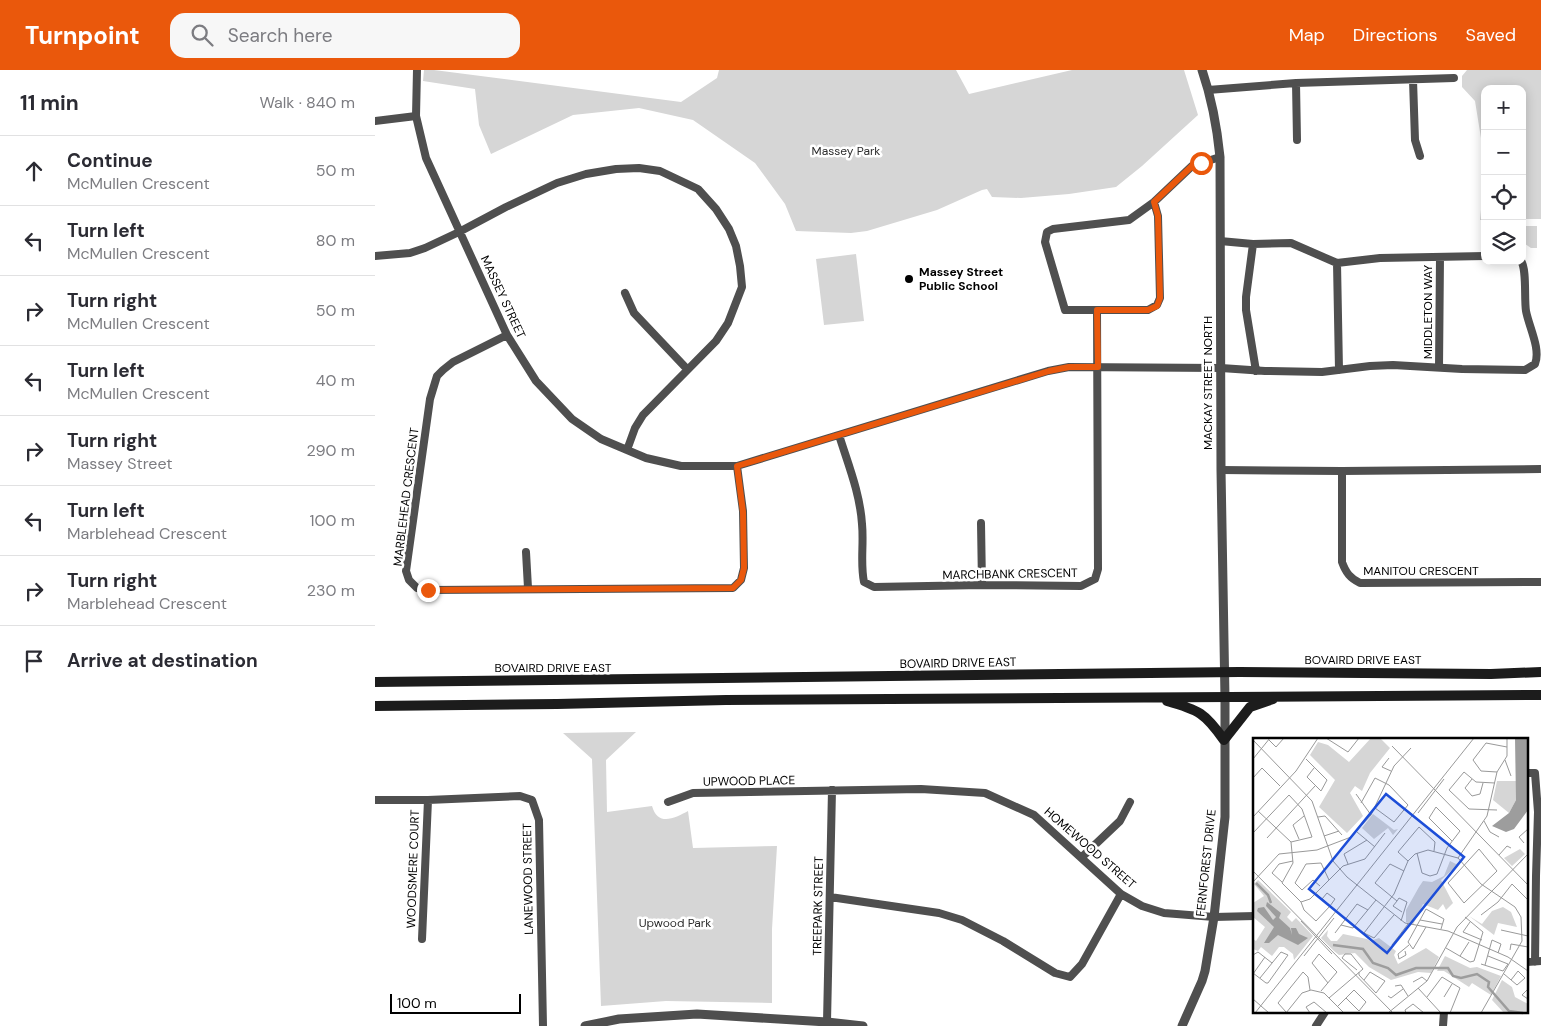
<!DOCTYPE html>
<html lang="en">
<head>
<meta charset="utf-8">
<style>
	:root { --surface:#fff; --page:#f7f7f7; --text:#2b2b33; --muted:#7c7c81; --line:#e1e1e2; --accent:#ea580c }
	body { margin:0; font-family:"DM Sans",sans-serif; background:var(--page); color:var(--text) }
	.controls { position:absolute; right:15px; top:15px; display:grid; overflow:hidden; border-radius:10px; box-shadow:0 2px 12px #0003 }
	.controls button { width:45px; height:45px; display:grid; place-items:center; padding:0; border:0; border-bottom:1px solid var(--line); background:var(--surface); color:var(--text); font:25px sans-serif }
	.scale { position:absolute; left:15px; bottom:12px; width:131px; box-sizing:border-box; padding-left:5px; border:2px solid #000; border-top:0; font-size:14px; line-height:18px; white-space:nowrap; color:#000; -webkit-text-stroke:4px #fff; paint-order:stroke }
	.stop { position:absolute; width:15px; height:15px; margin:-11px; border:4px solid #ea580c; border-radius:50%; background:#fff }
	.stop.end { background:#ea580c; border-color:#fff; box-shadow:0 1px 5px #0008 }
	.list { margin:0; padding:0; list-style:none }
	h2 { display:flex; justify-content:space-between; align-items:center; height:65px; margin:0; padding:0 20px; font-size:21px }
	h2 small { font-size:16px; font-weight:400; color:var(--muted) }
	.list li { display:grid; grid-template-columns:32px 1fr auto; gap:15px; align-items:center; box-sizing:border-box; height:70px; padding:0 20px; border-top:1px solid var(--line) }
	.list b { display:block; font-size:19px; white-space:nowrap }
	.list p { margin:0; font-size:16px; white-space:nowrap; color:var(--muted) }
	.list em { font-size:16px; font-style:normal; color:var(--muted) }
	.icon { flex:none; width:28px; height:28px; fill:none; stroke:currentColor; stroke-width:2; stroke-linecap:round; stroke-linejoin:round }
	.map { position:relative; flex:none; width:1166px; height:956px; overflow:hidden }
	header { display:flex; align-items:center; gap:30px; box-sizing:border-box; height:70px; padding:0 25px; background:var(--accent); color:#fff }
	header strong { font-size:24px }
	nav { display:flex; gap:28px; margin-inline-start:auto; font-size:18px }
	.search { width:350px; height:45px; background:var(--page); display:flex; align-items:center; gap:12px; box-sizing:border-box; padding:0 18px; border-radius:15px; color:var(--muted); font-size:19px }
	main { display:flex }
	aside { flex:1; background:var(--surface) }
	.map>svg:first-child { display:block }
</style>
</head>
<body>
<header>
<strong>Turnpoint</strong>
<div class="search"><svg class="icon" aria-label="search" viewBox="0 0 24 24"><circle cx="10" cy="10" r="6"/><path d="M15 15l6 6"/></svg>Search here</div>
<nav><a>Map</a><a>Directions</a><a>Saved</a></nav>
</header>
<main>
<aside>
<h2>11 min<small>Walk · 840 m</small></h2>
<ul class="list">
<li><svg class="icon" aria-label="ahead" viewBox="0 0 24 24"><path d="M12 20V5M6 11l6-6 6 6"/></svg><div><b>Continue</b><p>McMullen Crescent</p></div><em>50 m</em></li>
<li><svg class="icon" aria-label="left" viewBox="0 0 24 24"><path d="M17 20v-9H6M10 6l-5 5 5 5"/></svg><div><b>Turn left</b><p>McMullen Crescent</p></div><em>80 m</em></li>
<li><svg class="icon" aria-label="right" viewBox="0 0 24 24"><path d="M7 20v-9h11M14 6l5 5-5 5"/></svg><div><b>Turn right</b><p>McMullen Crescent</p></div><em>50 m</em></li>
<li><svg class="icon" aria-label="left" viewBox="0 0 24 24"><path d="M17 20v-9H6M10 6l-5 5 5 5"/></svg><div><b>Turn left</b><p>McMullen Crescent</p></div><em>40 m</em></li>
<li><svg class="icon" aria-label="right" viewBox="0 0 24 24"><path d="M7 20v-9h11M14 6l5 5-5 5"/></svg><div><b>Turn right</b><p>Massey Street</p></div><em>290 m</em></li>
<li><svg class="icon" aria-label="left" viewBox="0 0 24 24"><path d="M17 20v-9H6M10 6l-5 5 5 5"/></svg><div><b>Turn left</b><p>Marblehead Crescent</p></div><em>100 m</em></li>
<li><svg class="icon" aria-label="right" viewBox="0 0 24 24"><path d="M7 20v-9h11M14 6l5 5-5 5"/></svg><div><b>Turn right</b><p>Marblehead Crescent</p></div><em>230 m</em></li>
<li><svg class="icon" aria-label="arrive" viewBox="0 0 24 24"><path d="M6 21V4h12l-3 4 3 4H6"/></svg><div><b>Arrive at destination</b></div></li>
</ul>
</aside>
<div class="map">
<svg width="1166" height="956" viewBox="0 0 1166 956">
	<rect width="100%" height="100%" fill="#fff"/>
	<path fill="#d6d6d6" d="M49 0H59L306 32 342 8 344 0H581L594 24 697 0H809L823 45 767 96 741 117 694 124 646 128 617 127 612 119 607 120 562 140 492 161 476 163 421 161 410 134 380 93 318 50 264 38 198 45 116 84 104 55 100 19 48 11Z
		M1092 0H1166V149H1147V19H1110V93L1100 31 1087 17V6Z
		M1110 98V150H1105Z
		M1147 156H1162V178H1156L1147 172Z
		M481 184 489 251 449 255 441 189Z
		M261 662 231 690 232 742 277 736C283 757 300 748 313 741L318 778 402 776 397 859V933L291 931 226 936 217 689 188 663Z"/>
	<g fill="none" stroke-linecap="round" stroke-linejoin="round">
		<path stroke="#4f4f4f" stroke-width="8" d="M42 0 41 46 51 88 132 265 161 311 197 349 226 369 271 388 306 396H362L673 301 694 297 846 298 890 301 947 302 995 296 1018 295 1087 299 1150 300 1160 294C1166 279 1154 257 1151 241 1149 229 1152 199 1146 191
			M1038 10 1040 70 1045 86
			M921 13 922 70
			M833 20 921 13 1079 8
			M0 51 41 46
			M845 171 878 174 916 173 962 193 1005 188 1110 186
			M878 174 871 227V240L881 301
			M0 186 35 183 50 178 84 162 131 137 182 113 211 104 241 99 264 98 285 101 323 119 341 139 354 159 361 176 365 196 367 217 353 253 341 271 268 345 260 358 252 380
			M962 193 964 300
			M250 223 259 243 312 299
			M722 240H773L782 235 785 228 783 146 779 132
			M132 265 78 292 68 300 62 306 55 329 31 501 34 510 42 518 53 520 358 518 366 510 369 498 368 441 362 396
			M1064 297 1065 187
			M464 365C473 394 485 423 487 454 489 474 485 493 489 512L499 517 607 515 706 516 720 509 723 499 722 240H690L670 172 672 162 678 159 754 150 779 132 817 96 845 87
			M846 400 967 401 1166 399
			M967 401V492C971 503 975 508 985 513L1166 512
			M606 453 607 515
			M151 482 153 518
			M1152 703H1160L1163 742 1161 806 1160 892
			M0 730H53L145 726 157 730 164 750 168 956
			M293 732 318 723 546 719 610 723 659 745 746 824 767 836 789 843 839 847 880 846
			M707 787 745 751 755 732
			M455 827 564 843 587 850 628 871 680 903 695 907 707 894 746 824
			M47 869 53 730
			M1152 892 1166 891
			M452 952 457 720
			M941 956 950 942
			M1068 956 1069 942"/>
		<path stroke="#4f4f4f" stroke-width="9" d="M210 956 244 949 322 944 452 952 488 956
			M807 956 827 911 830 901 839 847 850 747V628L846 400 845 87C842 57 837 29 827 0"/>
		<path stroke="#1c1c1c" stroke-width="10" d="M0 612 864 602 1116 604 1166 602
			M792 631C824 640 830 643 849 670L875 637 898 629
			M0 636 182 634 351 630 1166 625"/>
	</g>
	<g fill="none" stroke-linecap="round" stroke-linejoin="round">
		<path stroke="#ea580c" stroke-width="6" d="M53 520 358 518 366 510 369 498 368 442 362 396 674 301 694 297H723L722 240H773L782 236 785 228 783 146 779 132 817 96 826 93"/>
	</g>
	<circle fill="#000" stroke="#fff" stroke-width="2" cx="534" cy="209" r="5"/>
	<g text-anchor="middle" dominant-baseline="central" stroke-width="5" stroke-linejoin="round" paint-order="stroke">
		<g font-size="12" fill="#2d2d2d" stroke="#fff">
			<text x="471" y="81">Massey Park</text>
			<text x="300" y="853">Upwood Park</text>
		</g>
		<g font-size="12" font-weight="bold" fill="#000" stroke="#fff" text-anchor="start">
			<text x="544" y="202">Massey Street<tspan x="544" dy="14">Public School</tspan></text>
		</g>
		<g font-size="12" fill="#000" stroke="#fff">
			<text transform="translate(128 227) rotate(65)">MASSEY STREET</text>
			<text transform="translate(1053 242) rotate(-90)">MIDDLETON WAY</text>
			<text transform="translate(833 313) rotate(-90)">MACKAY STREET NORTH</text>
			<text transform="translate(31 427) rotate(-83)">MARBLEHEAD CRESCENT</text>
			<text x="1046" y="501">MANITOU CRESCENT</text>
			<text transform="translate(635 504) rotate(-1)">MARCHBANK CRESCENT</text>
			<text x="988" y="590">BOVAIRD DRIVE EAST</text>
			<text transform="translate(583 593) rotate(-1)">BOVAIRD DRIVE EAST</text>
			<text x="178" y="598">BOVAIRD DRIVE EAST</text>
			<text transform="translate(374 711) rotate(-1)">UPWOOD PLACE</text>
			<text transform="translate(715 778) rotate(41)">HOMEWOOD STREET</text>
			<text transform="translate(831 793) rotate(-84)">FERNFOREST DRIVE</text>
			<text transform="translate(38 799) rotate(-88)">WOODSMERE COURT</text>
			<text transform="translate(153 809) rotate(-91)">LANEWOOD STREET</text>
			<text transform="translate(443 836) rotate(-89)">TREEPARK STREET</text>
		</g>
	</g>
	<g transform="translate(878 668)">
		<rect width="275" height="275" fill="#fff"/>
		<path d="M118 0H127L137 10 117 35 109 53 102 48 97 55 110 78 94 95 66 69 82 42 57 17 65 4 75 7 96 24ZM244 43H264L263 62 256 75 240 62ZM120 76 141 92 145 91 140 97 135 90 121 101 109 90ZM267 111 272 116 259 128 251 120ZM197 123 203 126 208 124 188 142 200 165 193 172 190 166 185 172 170 166 160 187 153 184V172L166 149 170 143 179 144 191 138ZM5 142 38 174 34 179 39 184 43 180 60 198 41 222 40 216 31 209H26L19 218 8 209 5 213 0 211V201L3 203 12 189 0 179V165L11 158 1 146ZM250 169 258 174 264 189 245 185 241 197 216 178 229 186 239 173ZM75 192 74 198 78 203H84L90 196 114 201 121 206 120 202 126 200 143 213 141 217 145 226 173 210 186 219 178 235 165 234 138 242 116 229 102 215 86 217 81 213 68 200ZM192 218 217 230 224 229 248 238 238 257 219 245 216 249 191 233H184ZM249 242 259 249 262 259 275 266V275H251L239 262Z" fill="#d6d6d6"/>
		<path d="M262 0H275V72L261 91 253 94 239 88 256 75 263 62ZM14 164 28 175 26 180 37 190 39 197 38 190H43L46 196 55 200 45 207 25 197 16 205H11L21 189 4 173 5 170 11 169 20 182 23 179 13 168Z" fill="#9d9d9d"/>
		<path fill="none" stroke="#9d9d9d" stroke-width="2.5" d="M3 145 15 157 18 165M80 207 110 211 120 225 135 230 143 237 163 230H195L200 238 208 240 224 236 236 244 235 249 256 273 270 275"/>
		<path fill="none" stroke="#999" stroke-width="1" d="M73 0 95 14 106 0M0 2 59 63 80 123 94 139 152 185 195 193 255 219 275 233M16 2 23 9 31 0M139 8 275 147M136 20 129 29 138 33M0 21 17 0M53 21 74 42 68 53 54 39 61 30M252 22 258 38M244 34 228 33 220 22 233 5 254 9M0 40 9 30 27 48M219 41 212 50 219 58 227 56 230 45M242 45 223 44 211 34 196 52 216 71 244 72M103 56 118 77M108 65 122 40 136 47 155 67 141 84 122 70M5 73 38 104 40 125 29 145 48 164 57 161 90 128 112 121 132 95M165 75 191 41M0 79 43 33 65 0M65 79 72 78 89 97M231 83 237 94 246 99M104 94 122 109M0 95 36 57 49 71 59 99 38 104M71 98 86 93M14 100 62 48M46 101 40 87 51 78M271 105 266 99 275 91M226 111 244 133 211 165 195 145ZM164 115 169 135 177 138 184 136 194 110 207 93 183 69 176 80 199 103M246 117 254 108 258 110M205 120 234 78 244 34 254 18V0M155 123 145 114 166 89 182 104 181 113M95 126 91 116 114 102M0 133 140 275M0 144 26 116 64 112 98 99 118 77 141 28 158 10M29 144 19 135 26 126 40 123M67 148 60 142 49 152 42 145 53 126 68 125 76 142M62 155 74 165 77 168 82 161 74 155 69 161M144 163 140 168 149 174M48 164 51 172 63 183 77 168M141 177 121 200 111 195 141 156 155 123 162 116 175 112 205 120 228 146 262 169 268 179 269 203 228 275M228 177 245 164 259 146 275 162M167 182 189 186M48 183 79 216M148 183 154 164 146 160 144 163 122 145 137 126 151 133M217 184 210 194 229 202M88 187 104 166 115 172M173 189 160 211 155 204 173 171 191 181 188 191M248 192 275 198M82 195 88 187 100 190 123 162M139 207 155 186M193 210 217 224 221 223 230 194 212 179M257 212 258 206 275 209M152 213 153 217 146 221 145 216 156 207M0 217 5 214 19 225M51 218 81 180M207 218 216 204M235 218 255 226 250 233M228 226 250 233M232 227 239 202 248 206 245 215M106 234V237L123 255 132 243 117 234 111 242M0 235 13 245H15L35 217 28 214 7 240M0 236 12 219M251 236 264 247 272 240 265 233 258 242M160 244 169 239 174 243M142 248 148 247 155 258M165 250 188 275M275 251 269 257 275 261M68 253 84 234 66 216 59 225 75 245M135 258 138 260 150 251M174 259 189 239 207 250 197 275M191 259 199 246M76 260 110 231 98 216H92L89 220 104 232M0 261 16 275M85 268 101 252 113 264 106 273 93 260M33 274 25 265 50 234 55 239 57 252M2 275 221 0M33 275 49 255 58 252 71 255 91 275M57 275 53 269 61 264 74 275M135 275 174 243 204 189 275 116M153 275 152 272 160 266 171 275"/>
		<path fill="#1d4ed8" fill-opacity="0.15" stroke="#1d4ed8" stroke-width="2.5" d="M133 56 211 119 134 215 56 151Z"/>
		<rect width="275" height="275" fill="none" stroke="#000" stroke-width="2.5"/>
	</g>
</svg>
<div class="controls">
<button>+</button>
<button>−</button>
<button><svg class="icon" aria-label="locate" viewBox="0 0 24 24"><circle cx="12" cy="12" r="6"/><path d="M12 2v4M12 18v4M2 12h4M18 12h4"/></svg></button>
<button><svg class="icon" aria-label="layers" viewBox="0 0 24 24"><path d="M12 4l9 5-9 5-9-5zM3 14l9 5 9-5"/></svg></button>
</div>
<div class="scale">100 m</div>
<div class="stop" style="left:826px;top:93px"></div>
<div class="stop end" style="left:53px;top:520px"></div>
</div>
</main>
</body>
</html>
